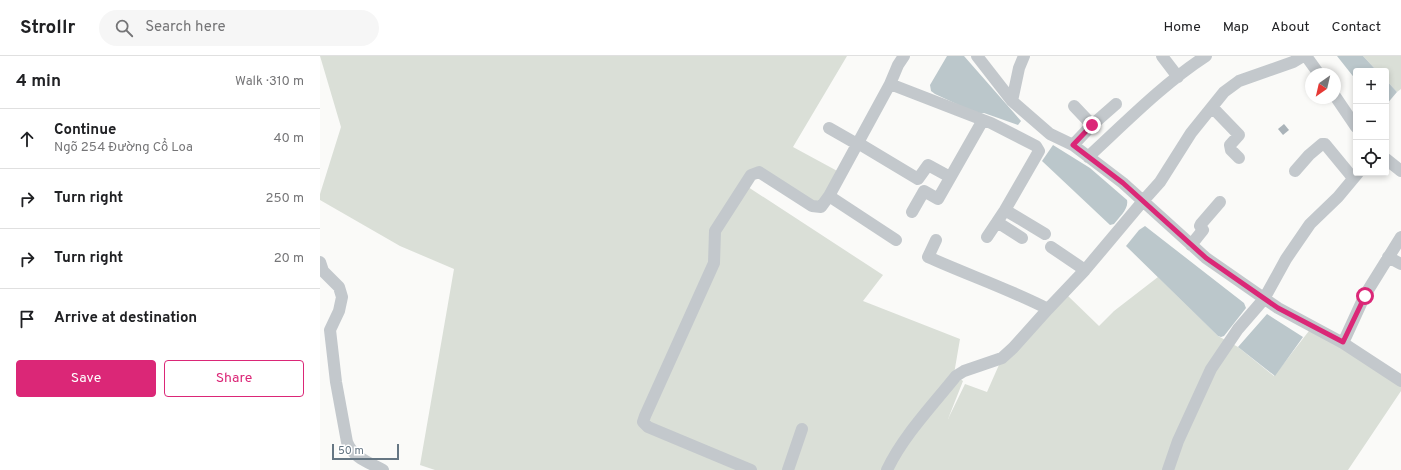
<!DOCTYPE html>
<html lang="en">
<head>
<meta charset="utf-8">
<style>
	:root { --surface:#fff; --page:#f6f6f6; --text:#202124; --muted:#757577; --line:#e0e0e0; --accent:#db2777 }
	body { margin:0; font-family:Overpass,sans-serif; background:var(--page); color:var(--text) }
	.controls { position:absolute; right:12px; top:12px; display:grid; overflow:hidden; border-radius:4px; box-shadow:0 2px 6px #0003 }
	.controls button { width:36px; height:36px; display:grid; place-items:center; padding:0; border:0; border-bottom:1px solid var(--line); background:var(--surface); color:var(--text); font:20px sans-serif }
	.compass { position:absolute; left:985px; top:12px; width:36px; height:36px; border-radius:50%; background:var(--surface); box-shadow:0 2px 6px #0003; rotate:214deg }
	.scale { position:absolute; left:12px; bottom:10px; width:67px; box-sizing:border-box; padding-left:4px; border:2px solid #657683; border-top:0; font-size:11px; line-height:14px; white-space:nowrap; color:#657683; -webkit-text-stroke:3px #fff; paint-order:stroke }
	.stop { position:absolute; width:12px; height:12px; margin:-9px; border:3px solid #db2777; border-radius:50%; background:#fff }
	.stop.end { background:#db2777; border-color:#fff; box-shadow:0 1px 4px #0008 }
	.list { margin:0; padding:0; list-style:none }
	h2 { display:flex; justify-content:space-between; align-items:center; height:52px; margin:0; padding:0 16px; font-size:17px }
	h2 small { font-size:13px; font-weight:400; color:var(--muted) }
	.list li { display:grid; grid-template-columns:26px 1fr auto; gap:12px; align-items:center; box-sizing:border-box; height:60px; padding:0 16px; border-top:1px solid var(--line) }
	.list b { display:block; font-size:15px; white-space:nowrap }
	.list p { margin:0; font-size:13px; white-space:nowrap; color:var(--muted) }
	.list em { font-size:13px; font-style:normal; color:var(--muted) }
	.actions { display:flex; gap:8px; padding:12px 16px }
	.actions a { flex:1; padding:9px 0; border:1px solid var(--accent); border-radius:4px; text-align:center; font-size:14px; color:var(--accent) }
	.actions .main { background:var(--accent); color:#fff }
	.icon { flex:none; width:22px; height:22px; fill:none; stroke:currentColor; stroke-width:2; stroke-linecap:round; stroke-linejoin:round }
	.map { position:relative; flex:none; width:1081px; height:414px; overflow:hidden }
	header { display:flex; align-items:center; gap:24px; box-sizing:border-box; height:56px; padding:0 20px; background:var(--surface); border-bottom:1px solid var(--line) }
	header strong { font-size:19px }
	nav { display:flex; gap:22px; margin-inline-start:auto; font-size:14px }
	.search { width:280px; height:36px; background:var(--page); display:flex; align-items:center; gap:10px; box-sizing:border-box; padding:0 14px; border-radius:22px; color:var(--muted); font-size:15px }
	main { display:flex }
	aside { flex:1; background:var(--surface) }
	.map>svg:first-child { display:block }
</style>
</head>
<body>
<header>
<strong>Strollr</strong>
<div class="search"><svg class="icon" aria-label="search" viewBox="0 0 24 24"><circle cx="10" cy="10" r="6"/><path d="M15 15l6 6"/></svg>Search here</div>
<nav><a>Home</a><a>Map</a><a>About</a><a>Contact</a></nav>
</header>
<main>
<aside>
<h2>4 min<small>Walk · 310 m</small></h2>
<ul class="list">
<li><svg class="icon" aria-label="ahead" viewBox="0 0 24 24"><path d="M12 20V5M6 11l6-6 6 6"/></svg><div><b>Continue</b><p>Ngõ 254 Đường Cổ Loa</p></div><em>40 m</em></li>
<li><svg class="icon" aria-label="right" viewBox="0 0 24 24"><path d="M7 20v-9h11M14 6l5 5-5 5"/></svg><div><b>Turn right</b></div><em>250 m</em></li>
<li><svg class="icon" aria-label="right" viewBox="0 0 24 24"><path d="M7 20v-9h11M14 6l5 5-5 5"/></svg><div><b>Turn right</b></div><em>20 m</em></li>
<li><svg class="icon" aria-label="arrive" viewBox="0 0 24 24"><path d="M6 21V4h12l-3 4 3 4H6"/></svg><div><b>Arrive at destination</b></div></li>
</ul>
<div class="actions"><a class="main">Save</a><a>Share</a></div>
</aside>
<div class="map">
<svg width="1081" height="414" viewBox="0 0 1081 414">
	<rect width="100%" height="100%" fill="#fafaf8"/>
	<path fill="#dadfd7" d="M0 0H527L473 91 521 117 501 151 435 117 425 129 563 219 543 245 640 283 634 318 643 325 628 363 645 328 667 336 682 302 746 238 779 270 794 255 838 221 898 280 918 291 954 320 992 271 1081 325V335L1028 414H115L100 409 134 213 80 190 0 144V138L21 71Z
		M1043 0H1081V33L1077 36 1066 24V15H1057Z"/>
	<path fill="#bbc7cb" d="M627 0H644L701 65 698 69 664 57 658 58 615 38 611 35 610 29Z
		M1017 0H1043L1057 15H1036V24Z
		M1066 24 1077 36 1066 49Z
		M733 89 770 112 807 144C809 153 799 161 794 168L790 169 722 105Z
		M825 170 924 247 926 252 904 280 901 281 898 280 806 190 819 174Z
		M947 258 983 281 955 320 918 291Z"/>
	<path fill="#aab3b9" d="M964 68 969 74 963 79 958 73Z"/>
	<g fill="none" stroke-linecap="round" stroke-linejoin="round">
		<path stroke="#c3c8cc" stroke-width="12" d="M657 0 692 45 730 78 753 89 803 127 886 202 958 252 1023 287 1081 325
			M842 0 858 21
			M986 0 999 18
			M570 28 663 64
			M1015 40 1036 71
			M692 45 699 12 704 0
			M754 50 772 69
			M892 51 919 79 910 89 911 94 919 102
			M509 72 537 88
			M538 87 598 123 608 109 630 121
			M753 89 772 69 796 48
			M768 101C806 66 843 28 886 0
			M1066 103 1081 115
			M975 115 989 99 1002 88H1005L1033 122
			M509 140 576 184
			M685 154 725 178
			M592 156 604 135 618 143 663 64 671 67 716 90 719 95 685 154 667 181
			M677 166 702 182
			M616 184 608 201C648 219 689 233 728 253
			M871 189 883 174 880 170 881 168 900 146
			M731 191 765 214
			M1068 201 1081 208
			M0 206 3 215 19 231 22 241 19 255 10 274 16 326 27 386C32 401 50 407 63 414
			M1023 287 1045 239 1081 181
			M431 414 328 371 323 366 325 360 394 207 395 175 431 119 439 116 492 150 501 151 509 140 570 28 578 9 584 0
			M468 414 482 373
			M567 414C583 380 612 350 636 320L644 315 682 302 693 292 728 253 765 214 823 145 840 126 871 77 904 36 919 25 973 6 983 0
			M848 414 858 385 891 313 918 273 944 243 966 203 990 168 1018 141 1038 117"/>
	</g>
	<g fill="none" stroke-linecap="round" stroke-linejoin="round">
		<path stroke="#db2777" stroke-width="5" d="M772 69 753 89 803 127 886 202 958 252 1023 286 1045 240"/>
	</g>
</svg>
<div class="controls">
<button>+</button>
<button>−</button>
<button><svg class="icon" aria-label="locate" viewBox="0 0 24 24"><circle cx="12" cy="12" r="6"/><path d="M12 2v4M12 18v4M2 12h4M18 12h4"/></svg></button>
</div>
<svg class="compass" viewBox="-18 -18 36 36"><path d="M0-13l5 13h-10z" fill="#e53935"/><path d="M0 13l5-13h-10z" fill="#757577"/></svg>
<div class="scale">50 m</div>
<div class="stop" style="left:1045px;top:240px"></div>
<div class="stop end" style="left:772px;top:69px"></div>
</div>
</main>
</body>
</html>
